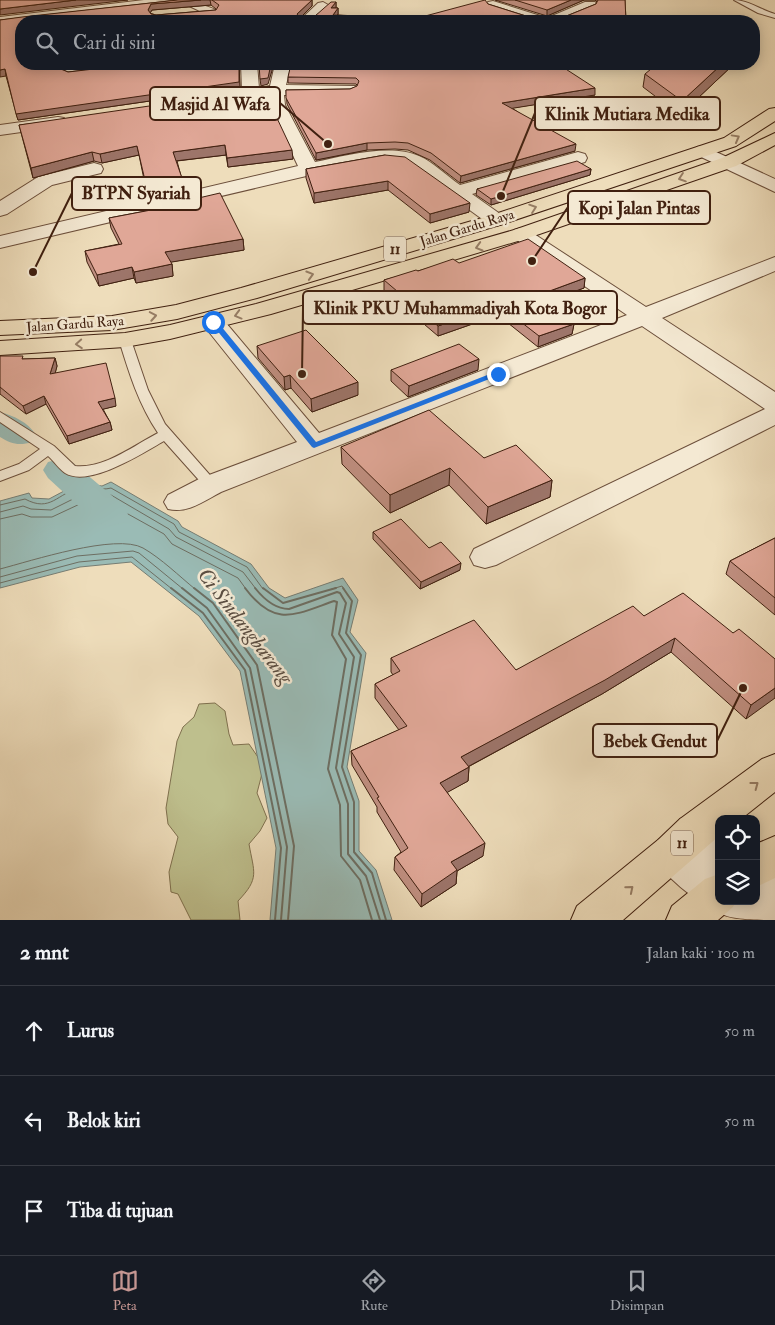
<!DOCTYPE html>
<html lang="id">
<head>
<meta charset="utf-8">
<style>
	:root { --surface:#171b24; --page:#20242c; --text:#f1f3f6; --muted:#9ea1a6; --line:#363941; --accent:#c59692 }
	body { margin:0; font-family:"IM FELL Double Pica",serif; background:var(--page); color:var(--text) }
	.controls { position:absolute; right:15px; bottom:15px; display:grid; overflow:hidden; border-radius:10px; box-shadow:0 2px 12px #0003 }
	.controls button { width:45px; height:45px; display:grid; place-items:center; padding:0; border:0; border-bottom:1px solid var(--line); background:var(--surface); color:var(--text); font:25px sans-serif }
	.stop { position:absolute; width:15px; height:15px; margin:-11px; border:4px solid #1a73e8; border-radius:50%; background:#fff }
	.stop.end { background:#1a73e8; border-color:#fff; box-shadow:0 1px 5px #0008 }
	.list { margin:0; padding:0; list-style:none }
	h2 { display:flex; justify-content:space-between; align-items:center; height:65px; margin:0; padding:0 20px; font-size:21px }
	h2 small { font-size:16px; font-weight:400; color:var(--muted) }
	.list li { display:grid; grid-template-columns:32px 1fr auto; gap:15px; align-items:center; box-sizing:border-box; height:90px; padding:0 20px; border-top:1px solid var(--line) }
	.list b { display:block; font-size:19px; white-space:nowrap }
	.list em { font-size:16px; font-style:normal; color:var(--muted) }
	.icon { flex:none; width:28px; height:28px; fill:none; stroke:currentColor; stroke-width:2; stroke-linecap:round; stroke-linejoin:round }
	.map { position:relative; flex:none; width:775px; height:920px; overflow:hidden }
	.search { position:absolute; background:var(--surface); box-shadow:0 2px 12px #0003; left:15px; right:15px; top:15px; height:55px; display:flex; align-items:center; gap:12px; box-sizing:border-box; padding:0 18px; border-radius:20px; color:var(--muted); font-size:19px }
	.sheet { height:335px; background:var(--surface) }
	nav { display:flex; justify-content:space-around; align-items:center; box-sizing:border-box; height:70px; border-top:1px solid var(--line); background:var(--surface); font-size:14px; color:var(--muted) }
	nav a { display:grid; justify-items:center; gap:2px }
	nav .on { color:var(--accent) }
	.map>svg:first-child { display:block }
</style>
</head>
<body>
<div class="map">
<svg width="775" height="920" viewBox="0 0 775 920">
	<rect width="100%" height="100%" fill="#edb"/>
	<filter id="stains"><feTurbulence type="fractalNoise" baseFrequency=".004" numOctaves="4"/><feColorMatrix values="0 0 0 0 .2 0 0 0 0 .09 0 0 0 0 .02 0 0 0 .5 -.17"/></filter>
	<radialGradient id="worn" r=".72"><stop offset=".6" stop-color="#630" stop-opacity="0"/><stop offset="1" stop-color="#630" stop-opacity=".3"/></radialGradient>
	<path fill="#bebf8d" stroke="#7f704e" d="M215 703 225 711 229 734 233 745 249 744 264 766 257 793 267 818 260 831 249 844C254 873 260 878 238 901L240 920H191L178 894 171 892 169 872 178 837 168 824 166 808 177 741 183 727 194 717 199 704Z"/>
	<path fill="#9abbb5" stroke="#767d73" d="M111 482 178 521 182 527 251 564 269 588 285 598 343 578 358 600 350 632 366 653 347 767 359 801V851L376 870 392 920H270L276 848 240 671 199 616 131 562 80 567 0 588V501L29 493 32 498 49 499 79 483 102 486Z"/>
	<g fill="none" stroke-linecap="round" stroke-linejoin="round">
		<path stroke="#6d6e62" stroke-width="1" d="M0 505 25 499C51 513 57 493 80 488 90 486 100 491 111 488L174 524 179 532 247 567 263 589
			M0 512 23 506 31 509 51 510 81 495 102 498 111 495 169 529 176 537 243 572 256 589
			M0 519 22 514 31 517H52L82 503 110 504 164 534 172 544 238 578 246 589
			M0 569C31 561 116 533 143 548 162 559 179 576 195 589
			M0 577 77 556 133 551 139 553 183 589
			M0 583 79 562 132 557 172 589
			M332 589 342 586 344 589"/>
		<path stroke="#6d6e62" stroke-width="2" d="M171 588 203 613 245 670 281 848 275 920
			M182 588 207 608 250 668 287 847 281 920
			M194 588 213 603 257 665 294 846 288 920
			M245 588C275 628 294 615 334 601L337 602 332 635 346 659 328 769 340 805 341 856 360 880 372 920
			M255 588C263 598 275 609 289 609L337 592 340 593 346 603 339 634 354 657 336 768 348 804V854L366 876 380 920
			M263 588 283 603 336 588
			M343 588 352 601 346 633 361 655 342 767 354 802V852L372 873 386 920"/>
		<path fill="#9abbb5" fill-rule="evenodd" d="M0 412C14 416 28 422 36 435L32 442C19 446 11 444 0 437Z
			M60 459 72 462 123 505 128 514 123 523 110 526 97 523 48 478 43 470 48 462Z"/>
		<g stroke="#6c4f3b" stroke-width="2">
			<path id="lane" d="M734 0C748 0 761 10 775 14V18L758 13Z
				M125 336 131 340 148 390 165 424 216 482 218 485 216 488H206L164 441C143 453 89 488 65 473 59 469 54 461 48 456L29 470 0 481V471L19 464 40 449 0 422V412L54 446 75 466C104 469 133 446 158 433 139 405 129 373 119 340Z"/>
		</g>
		<g stroke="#6c4f3b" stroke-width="2">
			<path id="street" d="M144 0C172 0 212 0 231 21H215L206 14 183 3 0 25V17Z
				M493 1 547 18 585 2H595L597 5 595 8 563 21H529L488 8 486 5 488 2Z
				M323 2 330 6 314 21H299L318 3Z
				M54 64H70L72 67 98 64H144L142 67 136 69 69 77 58 72Z
				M241 64H257L259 88 270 86 275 64H291L286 85 356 86 358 89 356 92 350 94 284 95 285 105 315 162C344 156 391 143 419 156 433 162 447 176 460 185L578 152 585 154 587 158 585 162 472 194 503 216 506 220 503 224 496 226 489 224 406 164 385 162 332 170 0 248V236L298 166 269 105 268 96 229 102 223 101 221 97 223 93 242 90Z
				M58 117 64 118 67 122 64 126 0 135V125Z
				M703 146 775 179V192L697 155 694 151 697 147Z
				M94 163 101 165 103 169 101 173 52 185 7 214 0 216V201L38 177Z
				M521 228 528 230 646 307 775 257V271L662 318 775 392V425L496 565 485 568 474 565 470 557 474 549 765 409 642 326 221 492C204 501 187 514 168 509L164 502 168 495 201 478 297 442 201 322 205 317 213 315 221 317 319 433 627 315 514 238 511 234 514 230Z
				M694 814 708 819 719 827V901H756V857L775 865V920C761 920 724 920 718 911 696 902 662 875 652 853L658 840 672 835 677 836 675 832 680 819Z"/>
		</g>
		<g stroke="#402010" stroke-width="2">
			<path id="highway" d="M775 108V121L736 146 503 224 257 298 177 319 112 330 0 335V321L112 316 176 305 241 288 489 216 724 138 769 109Z
				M775 133V145L736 166 528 238 271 314 170 339 125 347 0 355V341L125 333 170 325 256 304 514 230 722 158Z
				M775 754V792L741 819H719V836L623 920H571L577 906 658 840 680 819 762 759Z
				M775 836V878L756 887V844Z
				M719 874V901H736L733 907 718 920H666L672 906 705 879Z"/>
		</g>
		<use href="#lane" fill="#f4e9d3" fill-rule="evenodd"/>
		<use href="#street" fill="#f4e9d3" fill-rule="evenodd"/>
		<use href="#highway" fill="#edb" fill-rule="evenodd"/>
	</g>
	<path fill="#c19082" stroke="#402010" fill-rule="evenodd" d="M178 0H312V6L301 17 315 16 336 2V8H338V15L414 19 488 4 529 17H564L596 4 597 2 595 0H584L547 16 495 0H625L626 21H21L56 67 68 72 137 64H239L240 88 18 120 6 76 0 20ZM211 5 216 9V10L156 15 150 13 152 10Z
		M734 64 680 115 643 87 645 74Z
		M560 65 595 95 512 108 575 151 460 183 430 160 408 150 395 149 367 150 316 160 287 104 286 90 350 89 358 86 356 84 288 83V77Z
		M267 97 293 159 228 167 226 155 177 161 185 191 148 199 139 155 102 163 94 161 33 178 19 125Z
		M385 155 469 212 430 223 388 190 314 203 306 178V169Z
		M591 169 590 175 491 205 476 195 477 189Z
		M190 200 243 239 244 250 170 262 172 264 173 276 136 283 134 278 99 286 87 262 85 251 119 244 111 228 109 218 151 210Z
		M418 271 585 278 584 288 545 302 574 324 572 334 538 347 498 315 438 336 384 290V280Z
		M257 346 358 395 312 412 291 388 285 390 258 358Z
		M0 356 24 359 55 358 57 366 55 373 116 406 103 409 110 422 112 430 69 444 46 404 26 414 0 394Z
		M391 370H478L408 397 391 381Z
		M341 447 484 458 552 480 550 497 486 524 449 485 390 513 342 464Z
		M373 532 429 548 460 570 420 589 373 539Z
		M775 538V615L726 574 730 561Z
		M644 616 733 633 775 659 746 719 671 652 602 694 468 767H469L468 781 447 792 483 856 457 871 456 884 421 907 394 870 395 857 401 852 377 812V807L352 765 351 751 399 730 375 698V684L393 675 391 672V658L516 670Z"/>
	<path fill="#9d756a" stroke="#402010" d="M76 0H128L0 15V9Z
		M201 0H210L211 5 152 10 148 16V10L151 4Z
		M312 0V6L298 20 297 14Z
		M571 0H584L547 16V10Z
		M336 2V8H331Z
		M338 8V14L333 21V15Z
		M239 64 240 88 18 120 16 114Z
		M271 64H274L268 84 261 86 260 79Z
		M722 64H734L680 115 682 101Z
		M5 69 6 76 0 77V70Z
		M595 88V95L502 110V103Z
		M367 143V150L316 160V153Z
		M576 144 575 151 460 183 461 176Z
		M225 145 226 155 175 161 173 152Z
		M137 146 139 155 102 163 100 154Z
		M292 150 293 159 228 167 227 158Z
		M92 152 94 161 33 178 31 168Z
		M591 169 590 175 491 205V199Z
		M183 181 185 191 148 199 147 189Z
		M388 181V190L314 203V193Z
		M470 203 469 212 430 223V214Z
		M243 239 244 250 166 263 165 252Z
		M172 264 173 276 136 283 134 272Z
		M132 267 134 278 99 286 97 275Z
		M585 278 584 288 535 306 536 296Z
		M499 305 498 315 438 336V326Z
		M574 324 572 334 538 347 539 336Z
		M55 358 57 366 53 382 50 374Z
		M479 359 478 370 408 397 409 386Z
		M290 375 291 388 285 390 284 377Z
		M358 382V395L312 412 311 399Z
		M44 396 46 404 26 414 23 406Z
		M115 398 116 406 100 410 98 402Z
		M110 422 112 430 69 444 67 436Z
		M450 468 449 485 390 513V495Z
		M552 480 550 497 486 524 488 507Z
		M461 563 460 570 420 589 421 582Z
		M675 638 671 652 602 694 460 771 461 757Z
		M775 688V698L746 719 751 705Z
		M469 767 468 781 439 797 440 783Z
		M485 843 483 856 457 871 456 884 421 907 422 894 451 862Z"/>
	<path fill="#e0a797" stroke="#402010" d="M0 0H76L0 9Z
		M178 0H201L151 4 148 10 151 14 156 15 216 10 219 5 212 0H312L297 14 299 17 315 16 331 2H336L331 8H338L333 15 414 19 485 0 488 4 529 17H564L596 4 598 0H625L626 21H21V64H54L56 67 68 72 137 64H239V82L16 114 5 69 0 70V20L22 17Z
		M515 0H571L547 10Z
		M259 64H271L268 78 260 79Z
		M291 64H558L595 88 502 103 576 144 461 176 431 153 408 143 395 142 367 143 316 153 286 98V90L350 89 357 86 359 81 356 78 288 77Z
		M657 64H722L682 101 645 74Z
		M266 89 267 97 292 150 227 158 225 145 173 152 183 181 147 189 137 146 100 154 92 152 31 168 19 125Z
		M385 155 405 157 470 203 430 214 388 181 314 193 306 169Z
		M577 161 591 169 491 199 477 189Z
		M220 193 243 239 165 252 172 264 134 272 132 267 97 275 85 251 122 244 109 218 151 210 150 204 188 195 190 200Z
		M528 239 585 278 536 296 574 324 539 336 499 305 438 326 384 280 416 270 418 271 453 259 459 263Z
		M306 330 358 382 311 399 290 375 284 377 257 346Z
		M459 344 479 359 409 386 391 370Z
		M0 356H23L22 359 55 358 50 374 106 363 115 398 98 402 110 422 67 436 44 396 23 406 0 387Z
		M429 410 484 458 516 445 552 480 488 507 450 468 390 495 341 447Z
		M401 519 429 548 441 542 461 563 421 582 373 532Z
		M775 538V598L730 561Z
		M683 593 733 633 739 629 775 659V688L751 705 675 638 605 680 461 757 469 767 440 783 485 843 451 862 457 870 422 894 395 857 408 848 377 798 379 797 351 751 407 726 375 684 400 671 391 658 474 620 516 670 633 606 644 616Z"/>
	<defs><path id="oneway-chevron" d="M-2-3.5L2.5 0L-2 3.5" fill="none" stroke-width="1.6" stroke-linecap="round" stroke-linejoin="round" transform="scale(1.25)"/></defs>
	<g stroke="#977e66">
		<use href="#oneway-chevron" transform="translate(736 138) rotate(-29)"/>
		<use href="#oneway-chevron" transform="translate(682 178) rotate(161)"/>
		<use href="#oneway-chevron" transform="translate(533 208) rotate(-19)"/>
		<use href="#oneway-chevron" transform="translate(479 247) rotate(164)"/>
		<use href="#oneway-chevron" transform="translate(310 275) rotate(-17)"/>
		<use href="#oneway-chevron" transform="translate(238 315) rotate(165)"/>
		<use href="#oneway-chevron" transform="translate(153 316) rotate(-10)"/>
		<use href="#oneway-chevron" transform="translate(79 344) rotate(176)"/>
		<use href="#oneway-chevron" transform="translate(755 785) rotate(-37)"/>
		<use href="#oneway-chevron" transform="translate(630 889) rotate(-40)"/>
	</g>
	<path fill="#1a73e8" d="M211 320H216L316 442 495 372 502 374 314 448 312 447 211 323Z"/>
	<g text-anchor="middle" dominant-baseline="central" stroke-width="5" stroke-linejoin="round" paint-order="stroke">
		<g font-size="14" fill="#402010" stroke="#f4e9d3">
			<text transform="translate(467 228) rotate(-17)">Jalan Gardu Raya</text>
			<text transform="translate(75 324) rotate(-4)">Jalan Gardu Raya</text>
		</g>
		<g fill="#f4e9d3" stroke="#765c4a" stroke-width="1">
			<rect x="384" y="236.5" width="22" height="25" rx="4"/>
			<rect x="671" y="830.5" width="22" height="25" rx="4"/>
		</g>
		<g font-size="15" font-weight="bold" fill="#402010">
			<text x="395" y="249">11</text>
			<text x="682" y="843">11</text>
		</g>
		<g font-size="21" font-style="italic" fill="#5b4e42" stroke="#f4e9d3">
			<text transform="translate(245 626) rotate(52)">Ci Sindangbarang</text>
		</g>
	</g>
	<path fill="none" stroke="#402010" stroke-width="2" d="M328 144L280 103M501 196L535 113M33 272L72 193M532 261L568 207M302 374L303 308M743 688L717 741"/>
	<g fill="#402010" stroke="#f4e9d3" stroke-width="2">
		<circle cx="328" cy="144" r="5"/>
		<circle cx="501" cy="196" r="5"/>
		<circle cx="33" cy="272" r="5"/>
		<circle cx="532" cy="261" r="5"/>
		<circle cx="302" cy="374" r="5"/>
		<circle cx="743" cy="688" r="5"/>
	</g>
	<g fill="#f4e9d3" stroke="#402010" stroke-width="2">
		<rect x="150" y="87" width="130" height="33" rx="5"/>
		<rect x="535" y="97" width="185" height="33" rx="5"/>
		<rect x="72" y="177" width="129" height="33" rx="5"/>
		<rect x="568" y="191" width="142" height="33" rx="5"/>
		<rect x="303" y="291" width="314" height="33" rx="5"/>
		<rect x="593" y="724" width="124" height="33" rx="5"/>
	</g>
	<g font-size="18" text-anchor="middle" font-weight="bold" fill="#402010">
		<text x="215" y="110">Masjid Al Wafa</text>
		<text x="627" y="120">Klinik Mutiara Medika</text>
		<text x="136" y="199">BTPN Syariah</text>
		<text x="639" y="214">Kopi Jalan Pintas</text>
		<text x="460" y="314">Klinik PKU Muhammadiyah Kota Bogor</text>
		<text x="655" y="747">Bebek Gendut</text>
	</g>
	<rect width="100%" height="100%" filter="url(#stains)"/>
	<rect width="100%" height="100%" fill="url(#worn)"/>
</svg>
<div class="controls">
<button><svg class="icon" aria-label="locate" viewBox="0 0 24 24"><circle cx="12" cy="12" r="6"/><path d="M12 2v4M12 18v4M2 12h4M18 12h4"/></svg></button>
<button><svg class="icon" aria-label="layers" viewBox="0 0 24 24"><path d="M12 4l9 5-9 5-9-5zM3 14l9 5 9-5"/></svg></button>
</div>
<div class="stop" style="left:213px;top:322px"></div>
<div class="stop end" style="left:498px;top:374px"></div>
<div class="search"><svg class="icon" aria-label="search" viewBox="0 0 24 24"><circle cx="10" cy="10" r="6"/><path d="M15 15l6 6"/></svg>Cari di sini</div>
</div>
<section class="sheet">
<h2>2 mnt<small>Jalan kaki · 100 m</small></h2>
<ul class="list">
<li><svg class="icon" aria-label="ahead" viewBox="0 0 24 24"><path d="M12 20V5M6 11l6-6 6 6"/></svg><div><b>Lurus</b></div><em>50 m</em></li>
<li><svg class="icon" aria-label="left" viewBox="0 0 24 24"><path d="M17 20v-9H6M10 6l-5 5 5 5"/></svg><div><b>Belok kiri</b></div><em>50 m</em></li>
<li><svg class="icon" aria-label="arrive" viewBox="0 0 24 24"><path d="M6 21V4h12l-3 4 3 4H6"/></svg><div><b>Tiba di tujuan</b></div></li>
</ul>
</section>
<nav>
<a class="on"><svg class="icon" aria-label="map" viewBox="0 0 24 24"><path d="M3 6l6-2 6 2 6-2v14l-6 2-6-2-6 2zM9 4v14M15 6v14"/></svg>Peta</a>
<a><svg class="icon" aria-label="directions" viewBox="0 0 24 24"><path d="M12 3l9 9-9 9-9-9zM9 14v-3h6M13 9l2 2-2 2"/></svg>Rute</a>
<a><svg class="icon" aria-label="saved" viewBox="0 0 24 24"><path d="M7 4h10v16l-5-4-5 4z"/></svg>Disimpan</a>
</nav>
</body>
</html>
